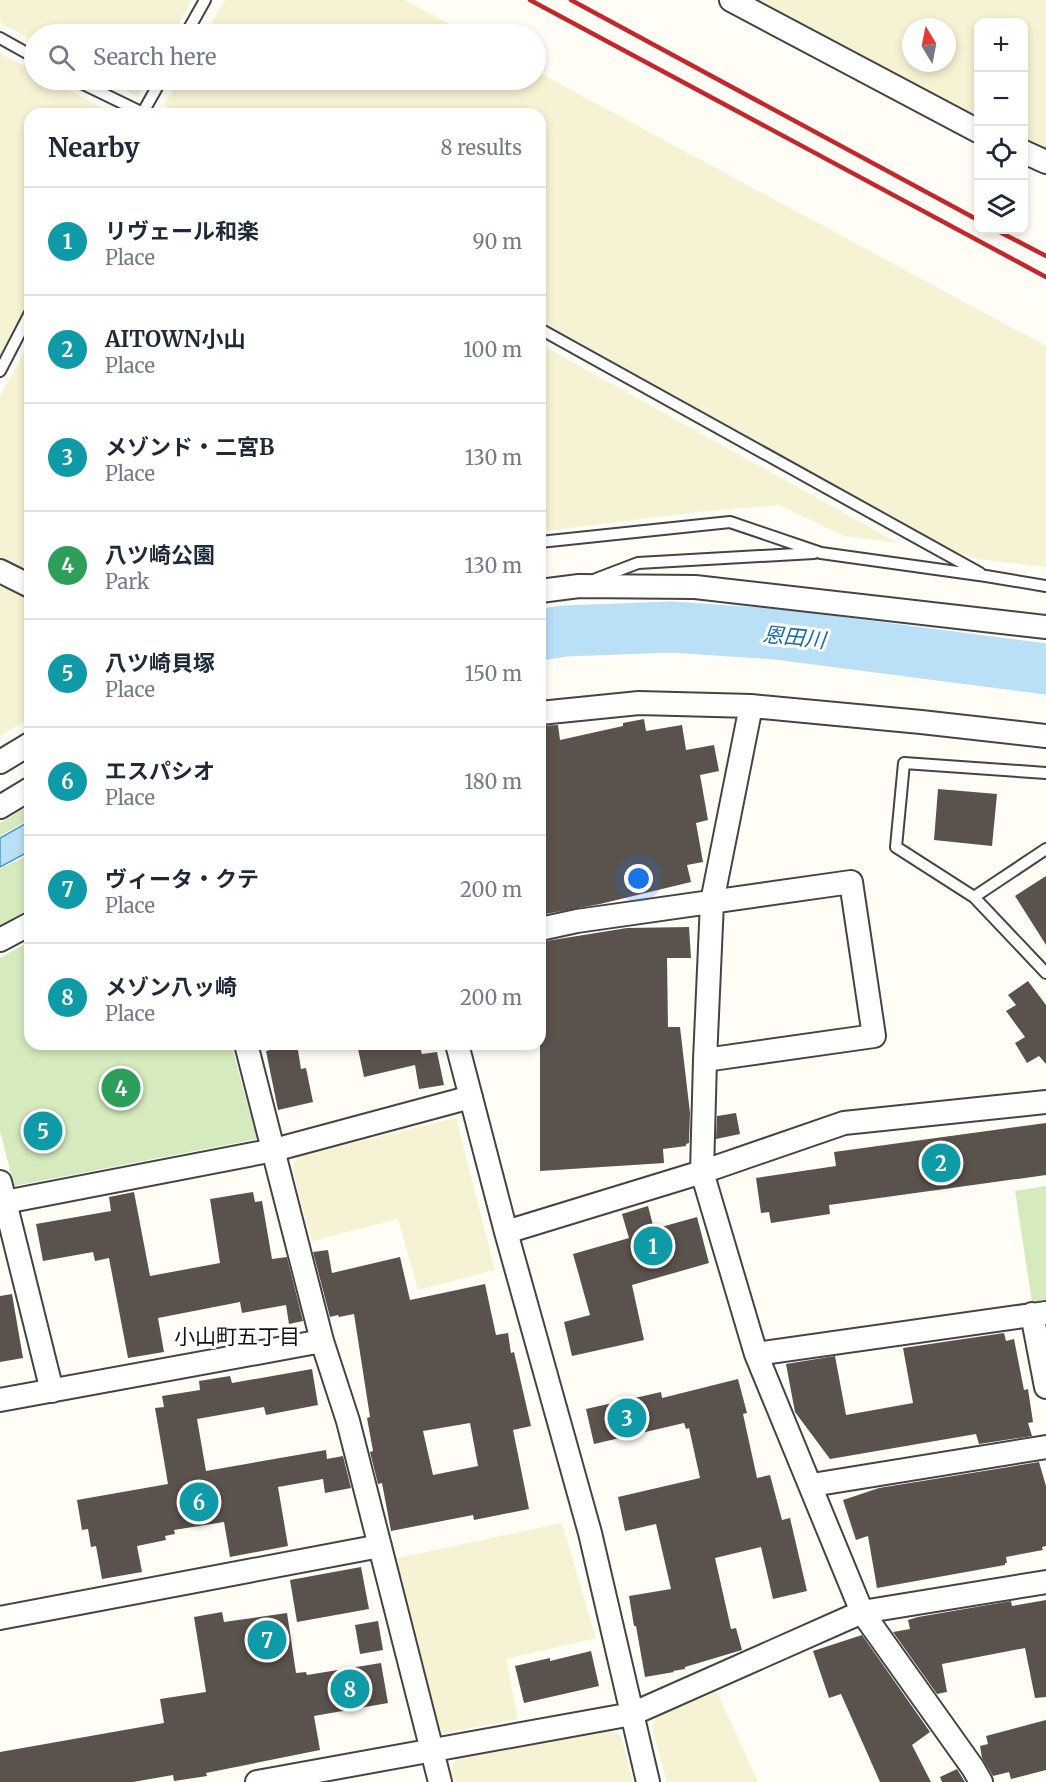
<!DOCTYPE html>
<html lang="en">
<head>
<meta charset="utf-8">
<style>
	:root { --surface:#fff; --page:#f2f2f3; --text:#1f2937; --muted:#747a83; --line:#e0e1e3; --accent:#b45309 }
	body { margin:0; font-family:Merriweather,"Noto Sans JP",serif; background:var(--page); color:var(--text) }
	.controls { position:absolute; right:18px; top:18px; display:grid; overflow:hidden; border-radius:12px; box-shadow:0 3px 9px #0003 }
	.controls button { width:54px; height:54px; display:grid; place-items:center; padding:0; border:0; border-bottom:2px solid var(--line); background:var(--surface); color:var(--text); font:30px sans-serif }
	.compass { position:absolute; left:902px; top:18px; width:54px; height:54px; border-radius:50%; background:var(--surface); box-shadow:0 3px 9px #0003; rotate:350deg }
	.you { position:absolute; left:639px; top:879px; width:21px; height:21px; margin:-15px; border:4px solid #fff; border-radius:50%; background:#1a73e8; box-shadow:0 0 0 9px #1a73e833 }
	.badge { display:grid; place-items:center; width:39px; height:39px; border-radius:50%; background:var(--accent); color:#fff; font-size:20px; font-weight:700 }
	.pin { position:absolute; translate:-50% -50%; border:3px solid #fff; box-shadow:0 2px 6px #0006 }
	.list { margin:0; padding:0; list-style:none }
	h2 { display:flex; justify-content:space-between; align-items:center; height:78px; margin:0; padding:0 24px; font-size:26px }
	h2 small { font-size:20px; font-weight:400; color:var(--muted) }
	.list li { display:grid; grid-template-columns:39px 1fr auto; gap:18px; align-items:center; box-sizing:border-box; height:108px; padding:0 24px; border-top:2px solid var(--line) }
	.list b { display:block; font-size:22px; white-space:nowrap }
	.list p { margin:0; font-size:20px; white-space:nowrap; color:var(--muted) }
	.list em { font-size:20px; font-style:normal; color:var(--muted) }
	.icon { flex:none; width:33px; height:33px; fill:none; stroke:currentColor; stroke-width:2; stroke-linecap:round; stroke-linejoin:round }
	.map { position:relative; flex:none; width:1046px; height:1782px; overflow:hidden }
	.search { position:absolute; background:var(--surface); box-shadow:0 3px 9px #0003; left:24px; top:24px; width:522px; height:66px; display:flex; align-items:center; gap:15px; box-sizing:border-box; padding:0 21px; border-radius:33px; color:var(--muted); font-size:22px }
	.panel { position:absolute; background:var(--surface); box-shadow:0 3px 9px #0003; left:24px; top:108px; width:522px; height:942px; border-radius:18px }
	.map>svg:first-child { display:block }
</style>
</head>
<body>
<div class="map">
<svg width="1046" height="1782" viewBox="0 0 1046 1782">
	<rect width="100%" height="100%" fill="#fffdf5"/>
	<path fill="#f6f3d4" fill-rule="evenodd" d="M0 0H192L173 34H34V41L0 23Z
		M225 0H404L468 34H205Z
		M755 0H1046V151L1024 140V22H978V116ZM911 27H947V63H911Z
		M0 53 34 71V80H50L114 114H30V307L0 364Z
		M536 71 1046 346V567L977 559 924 540 540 321V114H179L164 105 179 80H536Z
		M105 80H148L138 97Z
		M30 341V574L0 557V396Z
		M540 344 898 543 844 536 779 505 697 512 540 532Z
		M0 580 30 595V718L0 736Z
		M456 1118 495 1270 418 1290 398 1219 312 1241 292 1169 298 1156Z
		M562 1523 596 1638 506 1659 518 1719 445 1733 438 1730 393 1559Z
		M717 1692 758 1782H667L652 1727 658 1715Z
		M611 1730 621 1736 633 1782H454L451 1769 457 1757Z"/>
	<path fill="#d5ebbd" d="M30 805V819L0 836V823Z
		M30 854V908L0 926V869Z
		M30 941V1044H231L257 1139 14 1186 0 1131V958Z
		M1046 1186V1301L1032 1302 1015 1191Z"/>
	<path fill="#b9e0f7" stroke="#3f96cf" stroke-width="1.5" d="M30 821V851L0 867V838Z"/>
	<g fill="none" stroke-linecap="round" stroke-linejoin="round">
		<path stroke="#b9e0f7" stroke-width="51" d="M540 635 564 631 671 627 776 634 1046 669"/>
	</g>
	<path fill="#5a524d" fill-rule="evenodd" d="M644 719 646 731 682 725 686 750 714 745 719 771 700 775 708 820 696 823 703 862 687 865 691 882 600 904 540 915V726L558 725 560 740 623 726V723Z
		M938 789 997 794 992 846 934 840Z
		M1046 876V945L1015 896Z
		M689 927 691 958H667L668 1027H680L690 1113 689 1143 686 1144V1146L663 1149 664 1163 540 1171V942L627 928Z
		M1028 981 1046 1005V1064L1039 1056 1027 1063 1015 1043 1025 1037 1006 1011 1016 1005 1008 995Z
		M272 1044H297L301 1069 306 1068 313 1102 278 1110 266 1051 273 1049Z
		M357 1044H419L422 1054 437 1052 444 1085 419 1089 415 1065 364 1077Z
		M736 1113 740 1134 716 1139 717 1116Z
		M1046 1123V1175L829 1205 830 1214 771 1223 769 1212 761 1213 756 1178 836 1166 834 1152Z
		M134 1192 150 1276 220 1263 210 1199 253 1192 255 1202 262 1201 272 1259 287 1257 303 1321 289 1324 286 1305 242 1313 240 1302 158 1318 164 1352 128 1358 109 1258 95 1261 93 1252 43 1261 36 1224 111 1211 109 1197Z
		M648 1206 654 1229 697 1217 709 1263 632 1285 644 1340 572 1356 564 1322 590 1315 573 1254 629 1238 622 1214Z
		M328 1250 332 1273 400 1257 410 1300 485 1284 496 1335 508 1333 511 1353 514 1352 531 1426 513 1430 529 1509 474 1520 473 1515 391 1531 382 1483 378 1484 370 1452 373 1451 367 1418 370 1417 354 1314 339 1317 338 1315 330 1317 313 1252ZM470 1423 478 1466 433 1475 423 1431Z
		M12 1294 23 1358 0 1362V1296Z
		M1004 1333 1006 1341 1014 1339 1024 1390 1028 1389 1033 1422 1028 1423 1032 1436 979 1444 976 1434 830 1459 795 1412 786 1364 835 1356 846 1415 913 1403 903 1348Z
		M312 1369 318 1405 266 1415 264 1407 197 1419 206 1471 326 1450 327 1459 343 1456 351 1488 325 1493 323 1479 278 1487 288 1546 230 1557 224 1522 174 1530 175 1534 165 1536 166 1540 137 1546 142 1572 102 1579 96 1546 91 1547 88 1529 82 1530 77 1500 168 1484 155 1408 164 1407 162 1396 200 1390 199 1381 230 1376 232 1383Z
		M738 1379 747 1413 743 1414 757 1478 770 1475 782 1520 790 1518 807 1591 773 1599 761 1547 715 1558 731 1629 736 1628 742 1650 685 1667V1669L673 1671 674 1672 645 1677 636 1626H634L629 1596 671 1589 656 1524 625 1531 618 1497 700 1478 689 1428 686 1429 684 1423 594 1444 586 1409 661 1392 662 1398Z
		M1039 1462 1046 1486V1546L1042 1547 1043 1550 1006 1557 1007 1563H1005V1565L877 1588 868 1536 856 1540 843 1500 879 1488Z
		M361 1567 369 1609 297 1622 290 1580Z
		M1046 1600V1697L1035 1698 1025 1648 942 1664 947 1692 937 1694 893 1632 910 1629 908 1620 918 1617 1011 1601 1012 1606Z
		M222 1612 224 1622 287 1613 296 1673 306 1672 307 1675 381 1663 388 1703 314 1716 320 1750 206 1773 207 1776 174 1781 173 1775 133 1782H0V1752L164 1723 160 1699 206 1692 194 1617Z
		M378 1621 383 1650 360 1654 355 1625Z
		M862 1635 930 1732 912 1745 931 1782H880L841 1694 829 1698 813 1651Z
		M591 1651 599 1686 524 1703 515 1666 550 1658V1661Z
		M1046 1720V1770L1011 1779 1009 1772 993 1776 982 1758 980 1746 988 1744 986 1736Z
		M957 1769 965 1782H942L940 1777Z"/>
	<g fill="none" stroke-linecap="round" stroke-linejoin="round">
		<g stroke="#444" stroke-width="14">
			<path id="service" d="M186 34 205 0
				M0 38 34 57
				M75 80 145 114
				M142 114 161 80
				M540 329 980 573
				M0 371 30 313
				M540 542 730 522 821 553 986 576 1046 586
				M596 579 638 563 814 553
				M1046 773 904 763 896 847 974 897 1046 973
				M974 897 1046 849"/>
		</g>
		<g stroke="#444" stroke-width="26">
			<path id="minor" d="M731 0 978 131
				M1024 152 1046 162
				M0 571 30 586
				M540 591 579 586 695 587 1046 627
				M751 706 712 902 705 1060 702 1172 756 1354 862 1612 1046 1582
				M540 713 639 703 751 706 921 722 1046 736
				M0 762 30 744
				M0 807 30 789
				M540 929 577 921 851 882 874 1036 705 1060
				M0 940 30 924
				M246 1044 322 1341 348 1421 440 1782
				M457 1044 506 1232 590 1533 648 1782
				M0 1182 52 1391
				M0 1203 274 1150 471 1097
				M506 1232 702 1172 844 1123 1046 1102
				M1032 1314 1046 1387
				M756 1354 1046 1313
				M0 1400 322 1341
				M812 1485 1046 1447
				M0 1618 380 1546
				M257 1782 632 1714 862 1612 973 1768 981 1782"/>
		</g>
		<use href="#service" stroke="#fff" stroke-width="10"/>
		<use href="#minor" stroke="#fff" stroke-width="22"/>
		<path stroke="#c4262e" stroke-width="4.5" d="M530 0 1046 277
			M571 0 978 220
			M996 230 1046 256"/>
	</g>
	<g text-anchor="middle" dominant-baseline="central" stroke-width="6" stroke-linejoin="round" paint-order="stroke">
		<g font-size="21" font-style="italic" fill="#1768a6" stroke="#fff">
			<text transform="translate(794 637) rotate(6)">恩田川</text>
		</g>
		<g font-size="21" fill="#111" stroke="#fff">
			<text x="237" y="1336">小山町五丁目</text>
		</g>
	</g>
</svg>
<div class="controls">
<button>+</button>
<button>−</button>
<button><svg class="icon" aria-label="locate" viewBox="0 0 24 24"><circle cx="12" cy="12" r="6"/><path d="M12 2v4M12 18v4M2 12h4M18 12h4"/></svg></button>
<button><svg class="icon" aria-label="layers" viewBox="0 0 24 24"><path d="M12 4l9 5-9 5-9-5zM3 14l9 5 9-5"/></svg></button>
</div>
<svg class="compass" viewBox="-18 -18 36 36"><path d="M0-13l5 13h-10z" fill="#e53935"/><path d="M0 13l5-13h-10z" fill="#747a83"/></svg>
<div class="you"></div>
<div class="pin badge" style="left:653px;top:1246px;background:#0f9aa8">1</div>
<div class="pin badge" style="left:941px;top:1163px;background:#0f9aa8">2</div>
<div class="pin badge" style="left:627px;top:1418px;background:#0f9aa8">3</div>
<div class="pin badge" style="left:121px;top:1088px;background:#2e9e5b">4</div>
<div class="pin badge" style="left:43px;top:1131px;background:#0f9aa8">5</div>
<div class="pin badge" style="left:199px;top:1502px;background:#0f9aa8">6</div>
<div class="pin badge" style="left:267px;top:1640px;background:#0f9aa8">7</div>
<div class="pin badge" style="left:350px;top:1689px;background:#0f9aa8">8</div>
<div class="search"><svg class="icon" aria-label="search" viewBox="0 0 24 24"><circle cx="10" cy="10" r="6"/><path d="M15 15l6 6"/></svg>Search here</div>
<section class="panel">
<h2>Nearby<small>8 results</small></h2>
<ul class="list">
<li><span class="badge" style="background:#0f9aa8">1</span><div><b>リヴェール和楽</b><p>Place</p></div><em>90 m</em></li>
<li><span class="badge" style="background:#0f9aa8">2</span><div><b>AITOWN小山</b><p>Place</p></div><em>100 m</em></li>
<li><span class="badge" style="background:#0f9aa8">3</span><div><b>メゾンド・二宮B</b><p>Place</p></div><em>130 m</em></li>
<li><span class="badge" style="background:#2e9e5b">4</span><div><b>八ツ崎公園</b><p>Park</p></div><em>130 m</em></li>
<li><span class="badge" style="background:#0f9aa8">5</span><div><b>八ツ崎貝塚</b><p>Place</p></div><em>150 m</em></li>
<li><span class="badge" style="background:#0f9aa8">6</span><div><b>エスパシオ</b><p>Place</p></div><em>180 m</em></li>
<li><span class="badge" style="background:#0f9aa8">7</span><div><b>ヴィータ・クテ</b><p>Place</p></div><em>200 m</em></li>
<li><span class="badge" style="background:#0f9aa8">8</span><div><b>メゾン八ッ崎</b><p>Place</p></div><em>200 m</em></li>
</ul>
</section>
</div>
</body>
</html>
